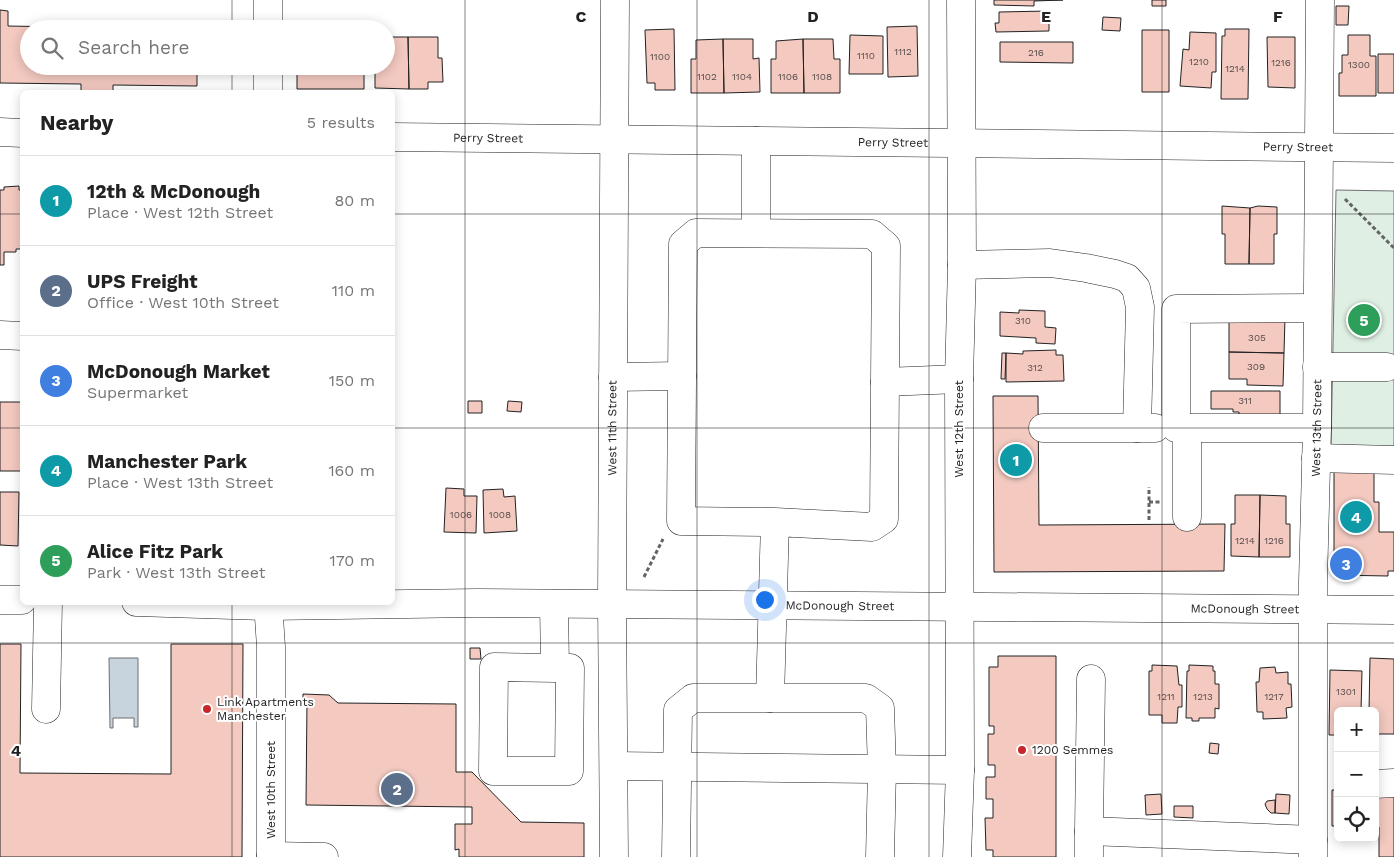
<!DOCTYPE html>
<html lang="en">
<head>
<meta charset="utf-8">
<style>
	:root { --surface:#fff; --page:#f6f6f6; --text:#222; --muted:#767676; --line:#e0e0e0; --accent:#d93025 }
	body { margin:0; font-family:"Work Sans",sans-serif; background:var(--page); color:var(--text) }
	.controls { position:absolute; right:15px; bottom:15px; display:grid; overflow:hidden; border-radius:8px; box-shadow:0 2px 12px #0003 }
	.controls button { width:45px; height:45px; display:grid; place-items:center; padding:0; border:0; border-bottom:1px solid var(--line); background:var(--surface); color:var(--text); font:25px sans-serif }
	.you { position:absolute; left:764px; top:599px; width:18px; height:18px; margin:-12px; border:4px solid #fff; border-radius:50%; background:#1a73e8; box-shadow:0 0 0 8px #1a73e833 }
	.badge { display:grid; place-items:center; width:32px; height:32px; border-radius:50%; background:var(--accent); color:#fff; font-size:16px; font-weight:700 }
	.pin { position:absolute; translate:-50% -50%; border:2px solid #fff; box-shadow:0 1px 5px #0006 }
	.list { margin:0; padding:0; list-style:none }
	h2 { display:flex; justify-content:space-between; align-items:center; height:65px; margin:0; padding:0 20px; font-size:21px }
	h2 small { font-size:16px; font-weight:400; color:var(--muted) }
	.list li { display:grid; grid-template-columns:32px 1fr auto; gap:15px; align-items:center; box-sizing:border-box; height:90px; padding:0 20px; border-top:1px solid var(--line) }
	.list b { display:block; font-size:19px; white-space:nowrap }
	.list p { margin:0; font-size:16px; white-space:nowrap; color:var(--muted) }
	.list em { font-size:16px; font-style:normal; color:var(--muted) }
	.icon { flex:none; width:28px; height:28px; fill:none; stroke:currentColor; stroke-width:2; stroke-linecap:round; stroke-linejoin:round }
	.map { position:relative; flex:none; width:1394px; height:857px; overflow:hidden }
	.search { position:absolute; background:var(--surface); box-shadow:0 2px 12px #0003; left:20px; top:20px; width:375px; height:55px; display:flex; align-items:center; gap:12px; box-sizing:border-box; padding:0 18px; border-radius:28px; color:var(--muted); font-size:19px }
	.panel { position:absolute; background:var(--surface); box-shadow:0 2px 12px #0003; left:20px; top:90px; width:375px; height:515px; border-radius:8px }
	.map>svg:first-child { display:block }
</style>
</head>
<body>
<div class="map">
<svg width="1394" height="857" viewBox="0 0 1394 857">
	<rect width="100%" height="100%" fill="#fff"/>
	<path fill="#e0efe3" stroke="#6f6f6f" d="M1336 190 1394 191V450L1331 449Z"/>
	<path fill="#c7d3dd" stroke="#6f6f6f" d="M109 658H138V727H134V718H113V728H110Z"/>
	<path fill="#f3c9c0" stroke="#222" d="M994 0H1063L1034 1V6L994 5Z
		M1152 0H1166V6H1152Z
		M1336 6H1349L1348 25H1336Z
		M0 10 8 11V26L172 29H29V66H197V86L113 85V92H81V84L0 83Z
		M1049 11V31L996 32 995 23H999V12Z
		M1103 17 1121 18 1120 31 1102 30Z
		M337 23H355V29H337Z
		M917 26 918 76 888 77 887 27Z
		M674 29 675 90H655V83H647L645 30Z
		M1225 29H1249L1248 99H1221L1222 36H1225Z
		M1142 30H1169V92H1142Z
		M1190 32 1216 33V72H1212L1211 88 1180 86 1183 49 1189 50Z
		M850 35 883 36V74H849Z
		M1348 35H1370V56H1376V96H1339V73H1342V55H1348Z
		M386 37H408L409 89 375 88V66H386Z
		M408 37H438V58H442L443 82H428V89H409Z
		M1267 37H1295V88L1268 87Z
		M723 39H753V59L759 58 760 92 724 93Z
		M723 39 724 93H691V59H696V40Z
		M803 39H833L834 59H840V93H804Z
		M803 39 804 93H771V59H776V41Z
		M1000 42H1073V63L1000 62Z
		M1378 54H1394V93H1378Z
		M297 66H364V89H297Z
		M19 186V190H22V249H16V252H4V265H0V190H4V187Z
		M1222 206 1250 208 1249 264H1225V234H1222Z
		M1258 206 1277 207V234H1274V264H1249L1250 208Z
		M1019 310 1045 311V327L1056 328 1055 344 1036 343V338L1000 336V312L1019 313Z
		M1249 317H1285L1284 353 1229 352V322H1249Z
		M1056 350V355H1063L1064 381 1006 382V353L1023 354V351Z
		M1229 352 1284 353 1283 386 1247 385V379H1229Z
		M1002 353H1006L1005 379H1001Z
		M1211 391H1280V419L1239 420V412H1233V409H1211Z
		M993 396H1038L1039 525 1225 524 1224 571 994 572Z
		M468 401H482V413H468Z
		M508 401 522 402 521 412 507 411Z
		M0 402H22V471H0Z
		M1334 470H1374V502H1379V532H1394V571H1388V576L1334 575Z
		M446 488 464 489V496H477L476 533 444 532Z
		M503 489 504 497 515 496 517 531 484 533 483 490Z
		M0 492H19L18 546 0 545Z
		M1235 495H1260L1259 557 1231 556V524H1235Z
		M1260 495 1286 496V524H1290V557H1259Z
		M0 644H21L20 773 171 774V644H243L242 857H0Z
		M470 648H480L481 659H470Z
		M998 656H1056V857H993V850H986L985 818H993V799H986V777H995V765H988V734H994V726H989V667H998Z
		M1370 658 1394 659V734H1375V711H1369Z
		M1152 665 1177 666 1179 685H1182V707H1178L1177 723H1162V715H1149V671H1152Z
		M1189 665 1213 666V671H1215V684H1219V709L1215 708V718H1199V721H1192V718H1186L1187 671H1189Z
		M1275 667 1276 673 1288 672V684H1291L1292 707 1286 708 1287 718 1263 719V712H1257L1256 682H1259L1260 668Z
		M1330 670 1362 671 1361 711H1338V735H1329Z
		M303 694 329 695 338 703 456 704V772H472L521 822 584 823V857H459V849L455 850V824H472V807L306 805 307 700H303Z
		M1210 743 1219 744 1218 754 1209 753Z
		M1332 790H1338V826H1332Z
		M1375 790H1394V857H1379V827H1375Z
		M1161 794 1162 814 1146 815 1145 795Z
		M1276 794 1290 795 1289 814 1275 813Z
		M1275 800V813H1271L1267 809 1265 804 1267 801Z
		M1174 806H1193V818L1174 817Z"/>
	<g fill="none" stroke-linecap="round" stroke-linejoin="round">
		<g stroke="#222" stroke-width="29">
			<g id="minor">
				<path d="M268 29V0"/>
				<path d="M268 92V66"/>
				<path d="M0 132 22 133"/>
				<path id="s1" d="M392 137 1394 148"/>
				<path d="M756 141V233"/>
				<path d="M962 265 1050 263 1086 268 1115 274 1127 278 1136 288 1140 307 1137 428"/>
				<path d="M0 335 22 336"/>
				<path d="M1317 367H1387"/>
				<path d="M613 377 682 376"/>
				<path d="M885 382 959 379"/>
				<path d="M1043 428H1155"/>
				<path d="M1317 428H1176V309L1317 308"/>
				<path d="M1316 458 1394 460"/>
				<path d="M1187 517V429"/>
				<path d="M0 600H22"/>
				<path id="s2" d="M136 602 268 606 477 603 1394 610"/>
				<path d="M268 602 271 647V857"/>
				<path d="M554 604 555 668 494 667 493 771H569L570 668H555"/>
				<path d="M1091 679 1089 831 1313 840"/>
				<path d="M770 698 775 522 681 521 683 244 696 233 872 234 886 246 884 519 872 527 775 522"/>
				<path d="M46 709 48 602"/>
				<path d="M614 766 960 770"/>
				<path d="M1375 784 1394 783"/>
				<path d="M271 856 324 857"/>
				<path id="s3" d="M614 857C614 772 612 688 612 603 612 402 613 201 615 0"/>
				<path d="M676 857 678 710 693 698H866L880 708 882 769 880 857"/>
				<path d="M957 857 960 770 959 379 962 265 961 0"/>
				<path d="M1089 857V831"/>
				<path id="s4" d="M1313 857V582L1317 428 1320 0"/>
			</g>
		</g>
		<path stroke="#646464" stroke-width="3" stroke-dasharray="4 2.5" stroke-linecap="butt" d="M1345 199 1394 248
			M1149 502H1161
			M1149 520V487
			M644 577 663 539"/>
		<use href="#minor" stroke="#fff" stroke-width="28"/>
	</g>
	<path fill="none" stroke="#222" stroke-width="1" stroke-opacity="0.55" d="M232 0V29M465 0V857M697 0V857M929 0V857M1162 0V857M232 66V92M0 214H22M392 214H1394M0 428H22M392 428H1394M232 602V857M0 643H1394"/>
	<g fill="#c62828" stroke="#fff" stroke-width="2">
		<circle cx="207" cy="709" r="5"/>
		<circle cx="1022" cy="750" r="5"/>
	</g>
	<g text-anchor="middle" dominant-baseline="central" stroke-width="4" stroke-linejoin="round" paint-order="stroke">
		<g font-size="10" fill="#564c4a">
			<text x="903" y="51">1112</text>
			<text x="1036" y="52">216</text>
			<text x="866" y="55">1110</text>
			<text x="660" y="56">1100</text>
			<text x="1199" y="61">1210</text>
			<text x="1281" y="62">1216</text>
			<text x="1359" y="64">1300</text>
			<text x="1235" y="68">1214</text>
			<text x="707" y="76">1102</text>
			<text x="742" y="76">1104</text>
			<text x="788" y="76">1106</text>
			<text x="822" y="76">1108</text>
			<text x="1023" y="320">310</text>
			<text x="1257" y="337">305</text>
			<text x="1256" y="366">309</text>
			<text x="1035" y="367">312</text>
			<text x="1245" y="400">311</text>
			<text x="461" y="514">1006</text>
			<text x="500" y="514">1008</text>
			<text x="1245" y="540">1214</text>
			<text x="1274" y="540">1216</text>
			<text x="1346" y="691">1301</text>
			<text x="1166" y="696">1211</text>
			<text x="1203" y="696">1213</text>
			<text x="1274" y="696">1217</text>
		</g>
		<g font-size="12" fill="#222" stroke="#fff">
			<text stroke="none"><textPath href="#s1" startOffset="96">Perry Street</textPath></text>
			<text stroke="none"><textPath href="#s1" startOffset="501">Perry Street</textPath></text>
			<text stroke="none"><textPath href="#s1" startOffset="906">Perry Street</textPath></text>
			<text stroke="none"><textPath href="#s3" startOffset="429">West 11th Street</textPath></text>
			<text transform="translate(959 429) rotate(-90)">West 12th Street</text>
			<text stroke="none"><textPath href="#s4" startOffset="429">West 13th Street</textPath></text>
			<text stroke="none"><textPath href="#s2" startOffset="704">McDonough Street</textPath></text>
			<text stroke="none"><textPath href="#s2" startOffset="1109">McDonough Street</textPath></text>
			<text transform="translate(271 790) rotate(-90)">West 10th Street</text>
		</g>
		<g font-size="12" fill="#222" stroke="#fff" text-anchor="start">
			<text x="217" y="702">Link Apartments<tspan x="217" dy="14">Manchester</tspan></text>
			<text x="1032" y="750">1200 Semmes</text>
		</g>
	</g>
	<g font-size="16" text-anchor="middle" font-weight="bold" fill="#222" stroke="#fff" stroke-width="4" stroke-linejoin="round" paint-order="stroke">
		<text x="581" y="22">C</text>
		<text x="813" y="22">D</text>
		<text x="1046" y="22">E</text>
		<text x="1278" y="22">F</text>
		<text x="16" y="756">4</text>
	</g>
</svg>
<div class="controls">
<button>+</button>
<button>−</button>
<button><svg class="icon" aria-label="locate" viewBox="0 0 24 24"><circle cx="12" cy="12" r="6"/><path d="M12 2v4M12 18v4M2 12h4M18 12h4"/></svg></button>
</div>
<div class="you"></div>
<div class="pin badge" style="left:1016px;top:460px;background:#0f9aa8">1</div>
<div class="pin badge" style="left:397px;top:789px;background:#5c6f8a">2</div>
<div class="pin badge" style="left:1346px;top:564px;background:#3f7fe0">3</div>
<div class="pin badge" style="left:1356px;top:517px;background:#0f9aa8">4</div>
<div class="pin badge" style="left:1364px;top:320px;background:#2e9e5b">5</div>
<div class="search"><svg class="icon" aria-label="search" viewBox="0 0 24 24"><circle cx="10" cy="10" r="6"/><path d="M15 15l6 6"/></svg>Search here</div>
<section class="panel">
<h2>Nearby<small>5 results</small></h2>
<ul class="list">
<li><span class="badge" style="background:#0f9aa8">1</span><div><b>12th &amp; McDonough</b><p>Place · West 12th Street</p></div><em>80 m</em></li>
<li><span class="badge" style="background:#5c6f8a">2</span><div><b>UPS Freight</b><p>Office · West 10th Street</p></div><em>110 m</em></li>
<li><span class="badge" style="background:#3f7fe0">3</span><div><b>McDonough Market</b><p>Supermarket</p></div><em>150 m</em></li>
<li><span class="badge" style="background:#0f9aa8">4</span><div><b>Manchester Park</b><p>Place · West 13th Street</p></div><em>160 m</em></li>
<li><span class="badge" style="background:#2e9e5b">5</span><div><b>Alice Fitz Park</b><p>Park · West 13th Street</p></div><em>170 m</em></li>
</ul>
</section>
</div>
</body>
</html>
